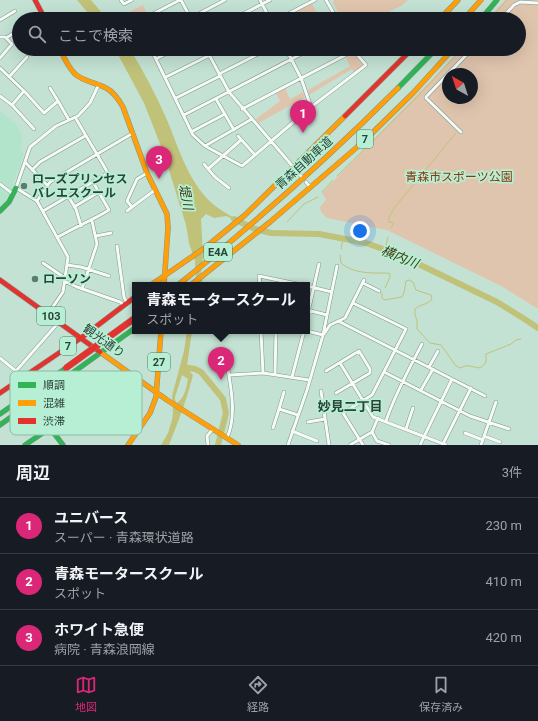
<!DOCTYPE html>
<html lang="ja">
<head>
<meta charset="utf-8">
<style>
	:root { --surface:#171b24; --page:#242831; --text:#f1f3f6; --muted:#9ea1a6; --line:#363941; --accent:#db2777 }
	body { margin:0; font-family:Roboto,"Noto Sans JP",sans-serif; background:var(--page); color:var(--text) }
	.compass { position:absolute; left:442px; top:68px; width:36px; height:36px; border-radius:50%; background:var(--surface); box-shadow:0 4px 16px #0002; rotate:321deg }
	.you { position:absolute; left:360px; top:231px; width:14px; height:14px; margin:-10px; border:3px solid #fff; border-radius:50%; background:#1a73e8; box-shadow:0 0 0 6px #1a73e833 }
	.badge { display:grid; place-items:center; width:26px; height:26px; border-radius:50%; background:var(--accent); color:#fff; font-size:13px; font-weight:700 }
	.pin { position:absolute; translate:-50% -33px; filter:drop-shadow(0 1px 2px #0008) }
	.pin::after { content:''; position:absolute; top:21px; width:14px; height:12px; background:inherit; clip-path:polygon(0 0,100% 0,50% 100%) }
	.popup { position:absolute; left:132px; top:282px; width:178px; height:52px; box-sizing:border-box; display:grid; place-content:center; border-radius:0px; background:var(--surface); filter:drop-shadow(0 1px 3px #0005); font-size:13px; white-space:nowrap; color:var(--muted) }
	.popup b { font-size:15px; color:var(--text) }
	.popup::after { content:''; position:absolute; left:50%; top:100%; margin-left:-8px; border:8px solid transparent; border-top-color:var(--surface) }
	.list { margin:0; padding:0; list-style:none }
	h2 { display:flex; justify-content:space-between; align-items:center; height:52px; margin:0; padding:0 16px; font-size:17px }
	h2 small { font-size:13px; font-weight:400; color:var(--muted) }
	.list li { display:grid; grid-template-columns:26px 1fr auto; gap:12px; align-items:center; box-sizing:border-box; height:56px; padding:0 16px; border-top:1px solid var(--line) }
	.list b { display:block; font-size:15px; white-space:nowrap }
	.list p { margin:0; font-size:13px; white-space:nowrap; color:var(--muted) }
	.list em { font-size:13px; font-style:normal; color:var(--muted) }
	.icon { flex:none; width:22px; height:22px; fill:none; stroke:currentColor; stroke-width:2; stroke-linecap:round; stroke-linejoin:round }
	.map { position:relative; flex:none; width:538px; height:445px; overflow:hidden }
	.search { position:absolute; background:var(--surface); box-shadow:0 4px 16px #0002; left:12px; right:12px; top:12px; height:44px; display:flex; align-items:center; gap:10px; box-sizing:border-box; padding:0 14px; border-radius:22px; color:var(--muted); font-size:15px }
	.sheet { height:220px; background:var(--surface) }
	nav { display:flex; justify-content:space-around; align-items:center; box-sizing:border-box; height:56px; border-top:1px solid var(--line); background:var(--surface); font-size:11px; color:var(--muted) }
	nav a { display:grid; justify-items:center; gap:2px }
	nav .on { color:var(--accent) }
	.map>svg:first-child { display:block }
</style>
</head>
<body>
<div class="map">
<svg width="538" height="445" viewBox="0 0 538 445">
	<rect width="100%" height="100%" fill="#c3e2d3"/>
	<path fill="#b2e4cc" d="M0 111 15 123 22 135 21 151 24 154 9 196 5 202 0 206Z"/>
	<path fill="#e0c5ae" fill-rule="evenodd" d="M334 0H408L401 6 390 11 378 19H342L333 3Z
		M505 0H538V309L503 287 387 230 327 218 321 212 320 207 326 200 322 193 461 49H519V19H488ZM448 74H472V98H448Z
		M312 4 320 19H289L288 16Z
		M143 5 148 15 139 19H133L129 12Z
		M353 53 363 64V66L354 72 352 69 309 95 308 90 350 66 346 57Z
		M285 88 290 99 303 92 305 97 259 123 256 119 280 101 276 93Z"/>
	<path fill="#c0c279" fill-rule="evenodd" d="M77 0H91L107 19H93Z
		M115 49H130C144 72 156 95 167 120 179 149 189 184 214 205 223 212 233 217 243 223L226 216 214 218 206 214 201 219 203 256 201 273 203 285H196L195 261 189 243 186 225 164 154 144 103Z
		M187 331H192L187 366 191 368 190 372 193 375C187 399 178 422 169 445H161L168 433 172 420 173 413 172 396 184 351ZM182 375 188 379C186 388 185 397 177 403L175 400V397Z"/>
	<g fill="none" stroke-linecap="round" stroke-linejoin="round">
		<path stroke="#c0c279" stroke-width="1" d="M490 19 507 0
			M337 176 418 96 462 49
			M322 192 333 180
			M287 222 304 204 318 197
			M391 228 394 223 389 222V217L395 207 456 133
			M273 233 276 231
			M341 249 343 238
			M385 250 388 237
			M340 255 341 263C353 274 372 273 387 273L390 274V277L385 288
			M382 293V298L384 300 402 297 404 293 406 281 409 280 413 282 416 290 431 295 432 299C428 305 420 304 415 309V315L417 320V329L430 343 441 345 456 366 460 368C463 367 466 365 469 366 477 367 481 371 486 362V354L511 344 516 340 521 339"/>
		<path stroke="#c0c279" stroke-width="6" d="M234 219 255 229 271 233 319 234 366 243 380 248 410 260 497 302 526 320 538 328
			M183 367 195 369 201 372 223 399 226 413 218 445"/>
		<path stroke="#a5c2b4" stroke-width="3" stroke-dasharray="3 1.5" stroke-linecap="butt" d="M26 386 33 399"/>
		<g stroke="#7f978c" stroke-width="4">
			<path id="street" d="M121 0 124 4 132 0
				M181 0 191 19
				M260 0 270 19
				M326 0 337 19
				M143 19 180 0
				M189 19 225 0
				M233 19 270 0
				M278 19 315 0
				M327 19 335 15
				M424 19 429 15 433 19
				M501 19 514 5 520 2 538 3
				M0 20 15 11
				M0 37H5L12 44 0 58
				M6 38 19 30
				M151 49 193 135 205 146 252 119
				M206 49 229 92 301 176
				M286 49 301 78 311 107
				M156 59 175 49
				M0 68 25 92 44 113 58 101 69 120
				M219 74 268 49
				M9 77 27 57
				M166 77 222 49
				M50 88 58 101
				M0 96 12 105 34 129
				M176 98 220 76
				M216 99 234 130
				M12 105 24 91
				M242 109 357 49
				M184 115 311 49
				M191 132 225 114
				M461 132 426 98V97L472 49
				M238 136 255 155 311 107 366 65 354 51
				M205 146 242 166 255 155
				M25 162 47 185
				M204 164 208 169
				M32 170 40 162 85 136
				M147 173 137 179 127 201 132 207 155 190
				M306 182 310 187
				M0 184 13 194
				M229 188 215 177 208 169 241 140
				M68 196 76 209 81 226
				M37 201 50 182 133 133
				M74 207 99 192
				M43 211 108 173 75 117
				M127 211 132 207
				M96 236 111 233
				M58 237C75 227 93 220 109 210L93 182
				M117 246 124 297 127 303
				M43 263 65 278
				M67 265 81 267 109 276
				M64 281 77 287 120 302 124 305
				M363 283 379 291
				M260 285 259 276 302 285
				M307 286 332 292
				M82 289 97 244 92 221
				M353 303 406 329 372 395 343 413 363 445
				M307 310 327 315
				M48 314 63 292 68 257 37 201 16 188 30 147 56 126 78 116 90 103 99 84
				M307 317 319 264
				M338 321 485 396
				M261 331 263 373
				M307 331 323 335
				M324 334 330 325 345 318 364 280
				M0 358 16 371 26 386
				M340 363 373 417 446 445
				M227 364C231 388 237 415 227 438
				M429 367 438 351
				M16 371 58 323
				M326 371 359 351 370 369V373L336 393
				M384 372 470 416 509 429
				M275 374 276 331
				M229 375 263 373 309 380
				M292 377 304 331
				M50 390 70 414
				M421 390 433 369
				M321 391 329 445
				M34 400 41 415 50 428
				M38 409 69 424
				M279 409 284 392
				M386 421C395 394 409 369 422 344
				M308 422 325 419
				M273 428 279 409 298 415
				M406 429 413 408
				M292 431 317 441
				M372 432 377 441 389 445
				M465 433 483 440
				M484 436 500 442
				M443 444 471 388
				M208 445 207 436 213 429
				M288 445 307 390 323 335 337 266
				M350 445 372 432 378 418
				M420 445 452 379
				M481 445 496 402"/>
		</g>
		<g stroke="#7f978c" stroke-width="5.5">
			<path id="fast" d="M481 19 497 0
				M398 88 436 49
				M0 211 9 202 16 188
				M0 414 66 368
				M0 425 135 328
				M25 445 50 428 63 445"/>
		</g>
		<g stroke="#7f978c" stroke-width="5.5">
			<path id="slow" d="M440 19 458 0
				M464 19 481 0
				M60 49C64 58 68 67 75 74 84 82 96 82 106 88 114 92 119 100 123 107L147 173 167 214 168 228 164 285
				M151 285 206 247 245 215 345 116
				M178 285C255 223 328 158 398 88
				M191 285 270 222 363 142 413 93 453 49
				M100 352 167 400 238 445
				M128 445 150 413 156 397 161 331"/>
		</g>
		<g stroke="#7f978c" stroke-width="5.5">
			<path id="jam" d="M35 0 45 19
				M345 116 412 49
				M0 280 100 352
				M0 393 81 338 135 297"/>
		</g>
		<use href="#street" stroke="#f6fbf8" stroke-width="3"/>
		<use href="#fast" stroke="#30b455" stroke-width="4.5"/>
		<use href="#slow" stroke="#ff9f0a" stroke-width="4.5"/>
		<use href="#jam" stroke="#e5322d" stroke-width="4.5"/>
		<g stroke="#7f978c" stroke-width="7" stroke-linecap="butt">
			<path id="jam-bridge" d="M66 368 135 318"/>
		</g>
		<use href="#jam-bridge" stroke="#e5322d" stroke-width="6"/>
	</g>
	<g fill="#607b6e" stroke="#b6efd4" stroke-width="1.5">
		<circle cx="24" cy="186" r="4"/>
		<circle cx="35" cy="279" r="4"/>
	</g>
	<g text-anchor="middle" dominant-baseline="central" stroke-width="3.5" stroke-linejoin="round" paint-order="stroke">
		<g fill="#b6efd4" stroke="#557767" stroke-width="1">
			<rect x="357" y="130" width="16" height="18" rx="3"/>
			<rect x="204" y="243" width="28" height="18" rx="3"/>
			<rect x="37" y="307" width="28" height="18" rx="3"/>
			<rect x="60" y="337" width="16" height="18" rx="3"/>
			<rect x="148" y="353" width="22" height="18" rx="3"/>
		</g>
		<g font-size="11" font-weight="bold" fill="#2b4338">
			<text x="365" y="139">7</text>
			<text x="218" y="252">E4A</text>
			<text x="51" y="316">103</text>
			<text x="68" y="346">7</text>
			<text x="159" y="362">27</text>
		</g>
		<g font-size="12" fill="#2b4338" stroke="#b6efd4">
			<text transform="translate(304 163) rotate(-42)">青森自動車道</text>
			<text transform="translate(104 341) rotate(36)">観光通り</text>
		</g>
		<g font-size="12" fill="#89390e" stroke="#b6efd4">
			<text x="459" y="177">青森市スポーツ公園</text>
		</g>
		<g font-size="12" font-weight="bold" fill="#2b4338" stroke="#b6efd4" text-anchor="start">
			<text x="32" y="179">ローズプリンセス<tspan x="32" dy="14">バレエスクール</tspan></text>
			<text x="43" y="279">ローソン</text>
		</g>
		<g font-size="13" font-style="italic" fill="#3e3a10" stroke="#b6efd4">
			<text transform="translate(186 197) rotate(78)">堤川</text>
			<text transform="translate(400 257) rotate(22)">横内川</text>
		</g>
		<g font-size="13" font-weight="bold" fill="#2b4338" stroke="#b6efd4">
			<text x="350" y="406">妙見二丁目</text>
		</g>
	</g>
	<rect x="10" y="371" width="132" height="64" rx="6" fill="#b6efd4" stroke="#8cbba5" stroke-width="1"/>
	<rect x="18" y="382" width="18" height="6" fill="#30b455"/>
	<rect x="18" y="400" width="18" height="6" fill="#ff9f0a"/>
	<rect x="18" y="418" width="18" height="6" fill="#e5322d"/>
	<g font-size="11" fill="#2b4338">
		<text x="43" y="389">順調</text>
		<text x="43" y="407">混雑</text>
		<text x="43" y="425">渋滞</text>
	</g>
</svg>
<svg class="compass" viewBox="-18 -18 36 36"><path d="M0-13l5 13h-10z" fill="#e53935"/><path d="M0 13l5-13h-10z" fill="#9ea1a6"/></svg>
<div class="you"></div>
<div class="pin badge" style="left:303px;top:133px">1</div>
<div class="pin badge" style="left:221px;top:380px">2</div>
<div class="popup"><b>青森モータースクール</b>スポット</div>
<div class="pin badge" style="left:159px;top:179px">3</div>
<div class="search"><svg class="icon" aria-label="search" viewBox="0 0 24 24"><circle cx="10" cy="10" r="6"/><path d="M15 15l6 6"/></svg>ここで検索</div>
</div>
<section class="sheet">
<h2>周辺<small>3件</small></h2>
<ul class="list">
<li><span class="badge">1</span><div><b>ユニバース</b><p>スーパー · 青森環状道路</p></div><em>230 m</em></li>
<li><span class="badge">2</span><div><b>青森モータースクール</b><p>スポット</p></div><em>410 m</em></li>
<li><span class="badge">3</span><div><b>ホワイト急便</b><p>病院 · 青森浪岡線</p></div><em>420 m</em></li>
</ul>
</section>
<nav>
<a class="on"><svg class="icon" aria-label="map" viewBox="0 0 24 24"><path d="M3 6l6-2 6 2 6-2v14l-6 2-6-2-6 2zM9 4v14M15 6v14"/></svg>地図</a>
<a><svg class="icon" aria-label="directions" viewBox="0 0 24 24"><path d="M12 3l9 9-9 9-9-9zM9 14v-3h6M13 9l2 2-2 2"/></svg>経路</a>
<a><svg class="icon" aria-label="saved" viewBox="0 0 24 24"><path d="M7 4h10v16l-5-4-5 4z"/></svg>保存済み</a>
</nav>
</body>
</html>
